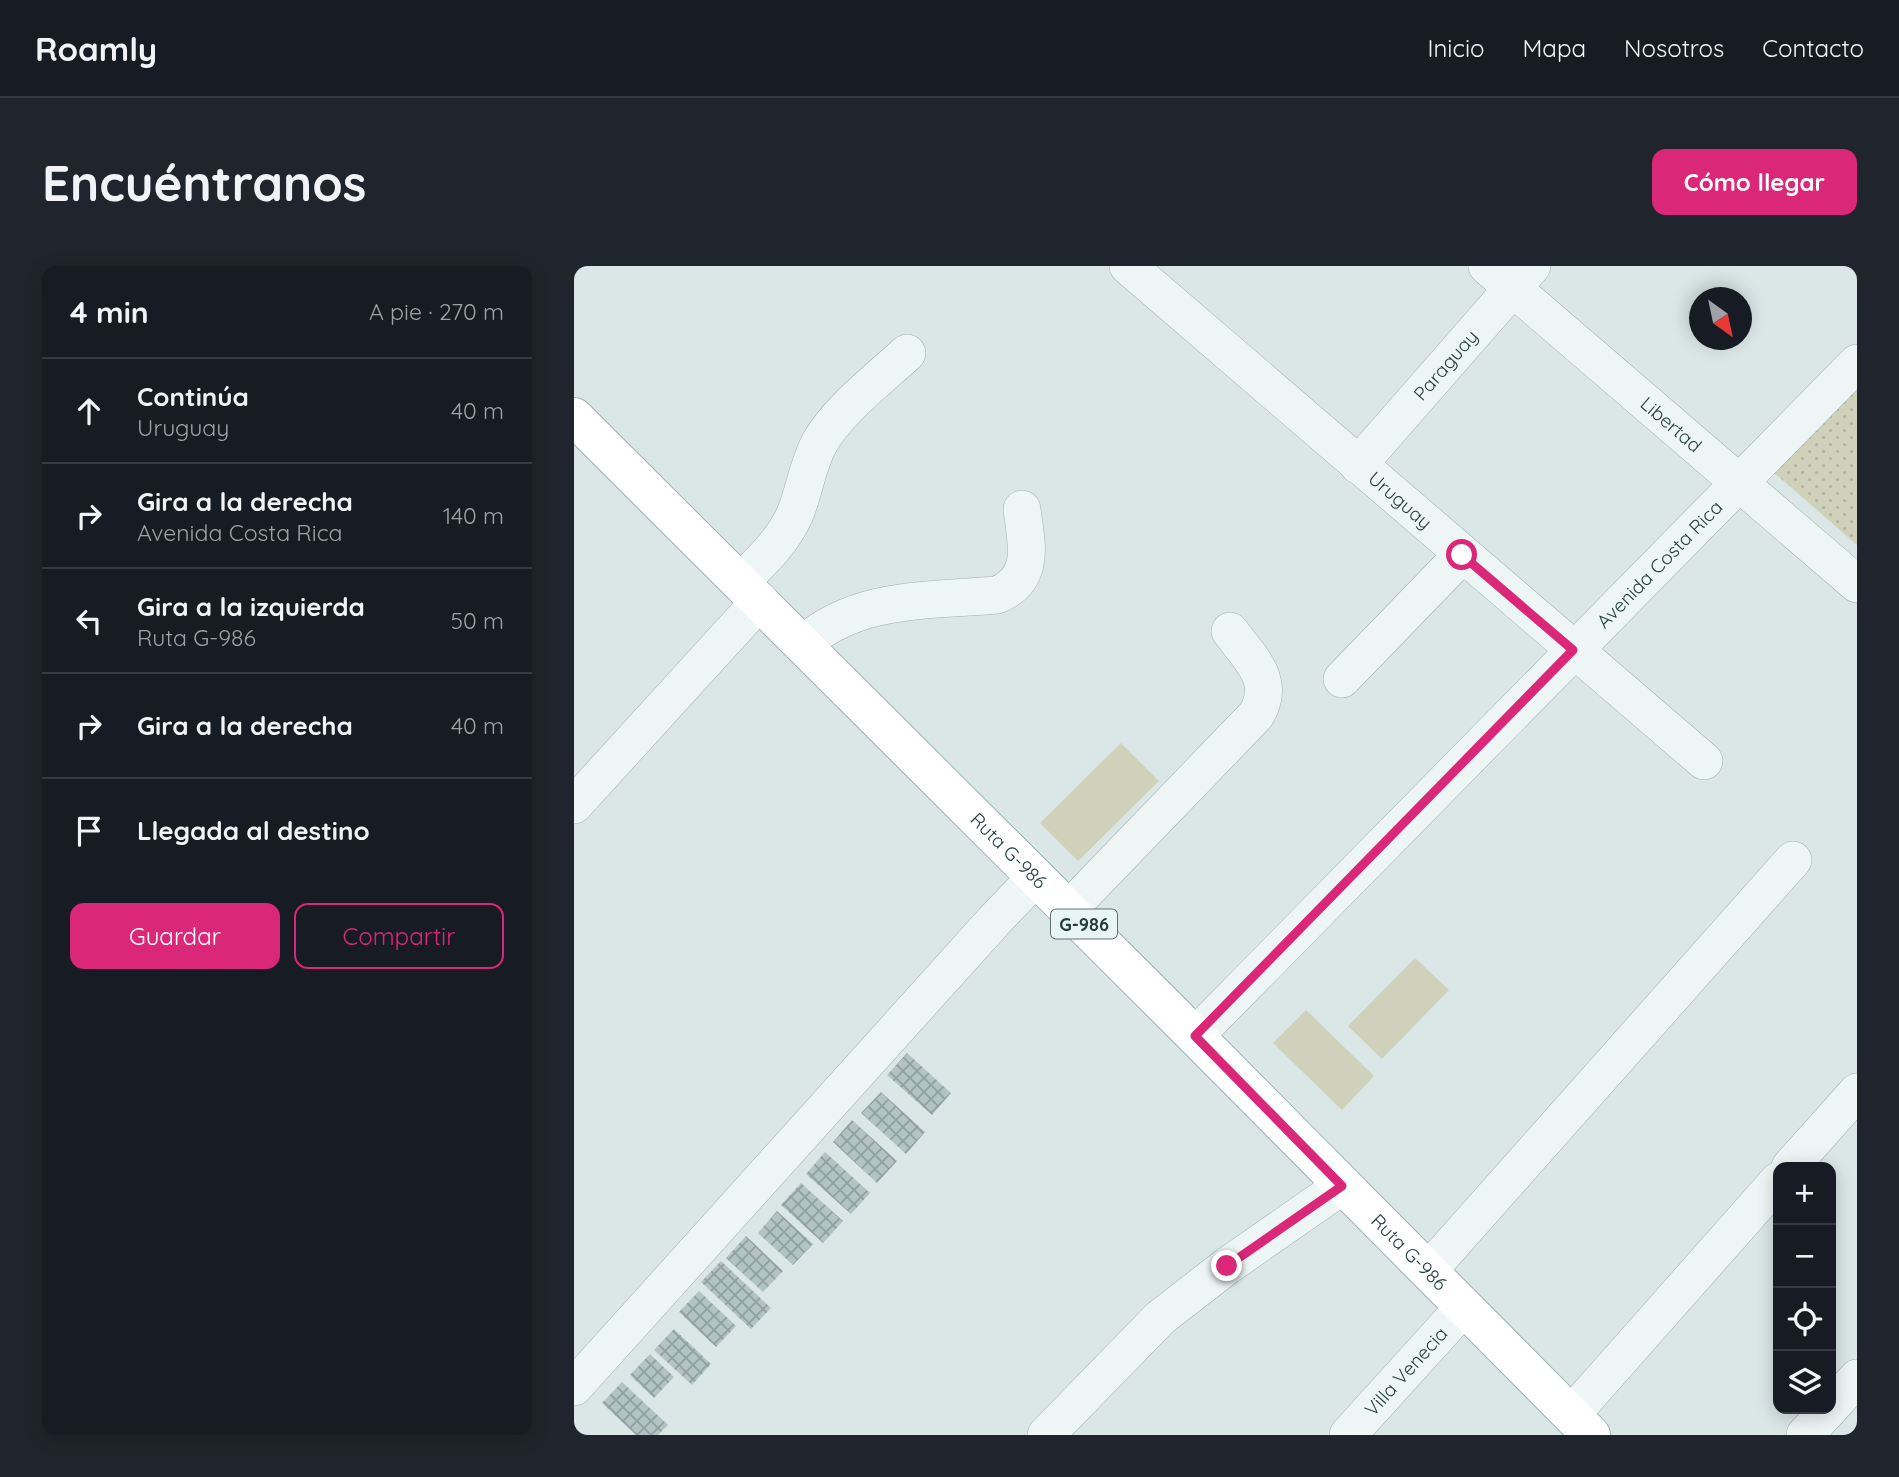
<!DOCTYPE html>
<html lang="es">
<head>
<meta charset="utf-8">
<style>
	:root { --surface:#171b24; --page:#20242c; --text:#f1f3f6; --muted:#9ea1a6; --line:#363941; --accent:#db2777 }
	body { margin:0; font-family:Quicksand,sans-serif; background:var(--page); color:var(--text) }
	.controls { position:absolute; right:21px; bottom:21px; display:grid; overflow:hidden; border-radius:14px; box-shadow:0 4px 18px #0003 }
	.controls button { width:63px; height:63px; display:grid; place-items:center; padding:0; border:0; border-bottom:2px solid var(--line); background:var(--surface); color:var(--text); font:35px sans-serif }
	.compass { position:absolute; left:1115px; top:21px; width:63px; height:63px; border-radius:50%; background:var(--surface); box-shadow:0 4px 18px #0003; rotate:147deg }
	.stop { position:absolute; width:21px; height:21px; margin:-16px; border:5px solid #db2777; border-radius:50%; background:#fff }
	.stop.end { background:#db2777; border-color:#fff; box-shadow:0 2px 7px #0008 }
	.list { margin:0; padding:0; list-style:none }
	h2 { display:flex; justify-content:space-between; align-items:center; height:91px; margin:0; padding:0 28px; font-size:30px }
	h2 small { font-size:23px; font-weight:400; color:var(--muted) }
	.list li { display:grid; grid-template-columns:46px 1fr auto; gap:21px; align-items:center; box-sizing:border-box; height:105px; padding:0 28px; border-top:2px solid var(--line) }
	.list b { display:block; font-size:26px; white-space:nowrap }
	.list p { margin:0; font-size:23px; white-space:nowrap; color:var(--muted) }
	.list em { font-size:23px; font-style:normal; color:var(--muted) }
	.actions { display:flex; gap:14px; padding:21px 28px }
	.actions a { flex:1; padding:16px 0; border:2px solid var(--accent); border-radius:14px; text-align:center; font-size:24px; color:var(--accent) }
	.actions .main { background:var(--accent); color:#fff }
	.icon { flex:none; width:38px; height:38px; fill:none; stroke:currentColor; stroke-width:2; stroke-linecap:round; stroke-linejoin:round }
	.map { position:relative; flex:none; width:1283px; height:1169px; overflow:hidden; border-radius:14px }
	header { display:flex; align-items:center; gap:42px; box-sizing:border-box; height:98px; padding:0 35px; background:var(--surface); border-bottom:2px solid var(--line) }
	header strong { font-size:33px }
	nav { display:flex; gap:38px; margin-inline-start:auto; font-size:24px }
	.intro { display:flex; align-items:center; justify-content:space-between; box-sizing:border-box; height:168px; padding:0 42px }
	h1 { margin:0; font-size:49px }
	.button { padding:18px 32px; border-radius:14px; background:var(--accent); color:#fff; font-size:24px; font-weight:700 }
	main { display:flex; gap:42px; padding:0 42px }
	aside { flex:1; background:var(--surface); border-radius:14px; box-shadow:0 4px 18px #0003 }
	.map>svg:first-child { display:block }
</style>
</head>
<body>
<header>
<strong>Roamly</strong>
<nav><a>Inicio</a><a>Mapa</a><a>Nosotros</a><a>Contacto</a></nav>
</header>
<div class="intro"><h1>Encuéntranos</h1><a class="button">Cómo llegar</a></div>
<main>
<aside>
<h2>4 min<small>A pie · 270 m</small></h2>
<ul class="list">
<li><svg class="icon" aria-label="ahead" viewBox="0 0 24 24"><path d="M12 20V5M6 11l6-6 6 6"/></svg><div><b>Continúa</b><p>Uruguay</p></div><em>40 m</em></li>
<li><svg class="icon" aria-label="right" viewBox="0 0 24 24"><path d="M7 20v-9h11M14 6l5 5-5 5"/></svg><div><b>Gira a la derecha</b><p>Avenida Costa Rica</p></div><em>140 m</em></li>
<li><svg class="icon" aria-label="left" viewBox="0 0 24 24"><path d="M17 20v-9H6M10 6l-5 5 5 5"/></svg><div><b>Gira a la izquierda</b><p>Ruta G-986</p></div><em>50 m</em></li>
<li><svg class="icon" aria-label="right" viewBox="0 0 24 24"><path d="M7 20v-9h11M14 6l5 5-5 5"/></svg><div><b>Gira a la derecha</b></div><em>40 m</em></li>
<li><svg class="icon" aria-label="arrive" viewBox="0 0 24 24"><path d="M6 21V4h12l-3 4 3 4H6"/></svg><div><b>Llegada al destino</b></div></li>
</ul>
<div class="actions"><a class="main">Guardar</a><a>Compartir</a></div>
</aside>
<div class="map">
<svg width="1283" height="1169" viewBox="0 0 1283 1169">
	<defs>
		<pattern id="grass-dots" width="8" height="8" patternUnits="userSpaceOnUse" patternTransform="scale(1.75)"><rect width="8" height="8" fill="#cfd1bb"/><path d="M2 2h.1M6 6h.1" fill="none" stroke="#b1b4a2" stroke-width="1.8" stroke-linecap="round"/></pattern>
		<pattern id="building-cross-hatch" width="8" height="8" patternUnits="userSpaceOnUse" patternTransform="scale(1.75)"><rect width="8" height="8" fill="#b1c4c3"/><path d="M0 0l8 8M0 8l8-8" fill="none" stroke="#90a0a0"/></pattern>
	</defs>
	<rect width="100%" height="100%" fill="#dae7e6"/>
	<path fill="url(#grass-dots)" d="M1283 115V279L1197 204Z"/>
	<path fill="#cfd1bb" d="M547 477 585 515 504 595 466 557Z
		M841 692 875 724 808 793 774 760Z
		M732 744 800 810 768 844 699 777Z"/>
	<path fill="url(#building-cross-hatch)" d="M333 787 377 827 358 849 313 809Z
		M307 826 351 866 332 888 287 847Z
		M278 854 323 895 303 917 259 876Z
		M251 886 296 927 277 948 232 908Z
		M227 917 269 955 249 977 207 939Z
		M203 945 239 978 219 999 184 967Z
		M172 970 209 1005 189 1026 152 992Z
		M147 995 197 1042 177 1063 127 1016Z
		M125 1025 162 1060 142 1081 105 1046Z
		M100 1063 137 1098 118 1119 80 1084Z
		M76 1088 100 1111 80 1132 56 1109Z
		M48 1116 94 1159 84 1169H62L28 1137Z"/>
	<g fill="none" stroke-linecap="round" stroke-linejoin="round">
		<g stroke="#9fb1b0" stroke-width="38">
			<g id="minor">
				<path id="s1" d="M554 0 1130 495"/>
				<path id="s2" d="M913 0 1283 318"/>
				<path id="s3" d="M784 199 958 0"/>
				<path d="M167 315C188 295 209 275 221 248 231 224 233 199 246 176 265 143 305 113 333 87"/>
				<path d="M229 378C284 330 354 335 423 329 463 312 452 277 448 243"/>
				<path d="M768 413 888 289"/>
				<path d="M0 539 186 335"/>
				<path d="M495 643 682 449C703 414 676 393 656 365"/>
				<path id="s4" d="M621 770 1283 97"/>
				<path d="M1216 901 1283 826"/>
				<path d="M854 1005 1219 594"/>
				<path d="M0 1121 419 656 462 611"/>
				<path d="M1257 1141 1283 1112"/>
				<path d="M997 1149 1204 915"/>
				<path d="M472 1169 586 1052 653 1000 768 920"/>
				<path id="s5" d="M774 1169 890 1041"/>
				<path d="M1231 1169 1255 1143"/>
			</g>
		</g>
		<g stroke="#99b3b2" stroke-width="40">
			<g id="major">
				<path id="s6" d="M0 151 621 770 1017 1169"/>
			</g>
		</g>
		<use href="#minor" stroke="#edf5f5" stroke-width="37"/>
		<use href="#major" stroke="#fff" stroke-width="38"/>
	</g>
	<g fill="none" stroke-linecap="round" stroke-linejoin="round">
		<path stroke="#db2777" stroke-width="9" d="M653 1000 768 920 621 770 999 384 888 289"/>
	</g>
	<g text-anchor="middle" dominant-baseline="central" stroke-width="5" stroke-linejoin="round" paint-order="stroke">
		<rect fill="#e9f4f4" stroke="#5e7474" stroke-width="2" x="477" y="643.5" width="66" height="29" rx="5"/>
		<g font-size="18" font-weight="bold" fill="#233d3d">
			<text x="510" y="658">G-986</text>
		</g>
		<g font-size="19" fill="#233d3d" stroke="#e9f4f4">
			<text stroke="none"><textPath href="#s3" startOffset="133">Paraguay</textPath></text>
			<text stroke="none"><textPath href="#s2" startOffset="243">Libertad</textPath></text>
			<text stroke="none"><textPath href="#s1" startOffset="359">Uruguay</textPath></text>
			<text stroke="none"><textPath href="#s4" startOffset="662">Avenida Costa Rica</textPath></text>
			<text stroke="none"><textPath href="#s6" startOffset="614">Ruta G-986</textPath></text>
			<text stroke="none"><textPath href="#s6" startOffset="1181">Ruta G-986</textPath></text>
			<text stroke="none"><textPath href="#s5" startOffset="86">Villa Venecia</textPath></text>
		</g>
	</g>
</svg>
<div class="controls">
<button>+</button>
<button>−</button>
<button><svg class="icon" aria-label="locate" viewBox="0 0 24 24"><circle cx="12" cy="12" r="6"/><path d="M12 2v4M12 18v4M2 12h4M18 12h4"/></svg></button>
<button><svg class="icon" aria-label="layers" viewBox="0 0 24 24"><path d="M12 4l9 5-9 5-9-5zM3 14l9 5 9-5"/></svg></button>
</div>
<svg class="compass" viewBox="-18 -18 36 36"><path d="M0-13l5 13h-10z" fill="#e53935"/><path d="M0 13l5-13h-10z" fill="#9ea1a6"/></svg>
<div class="stop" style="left:888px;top:289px"></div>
<div class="stop end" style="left:653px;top:1000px"></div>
</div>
</main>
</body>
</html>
